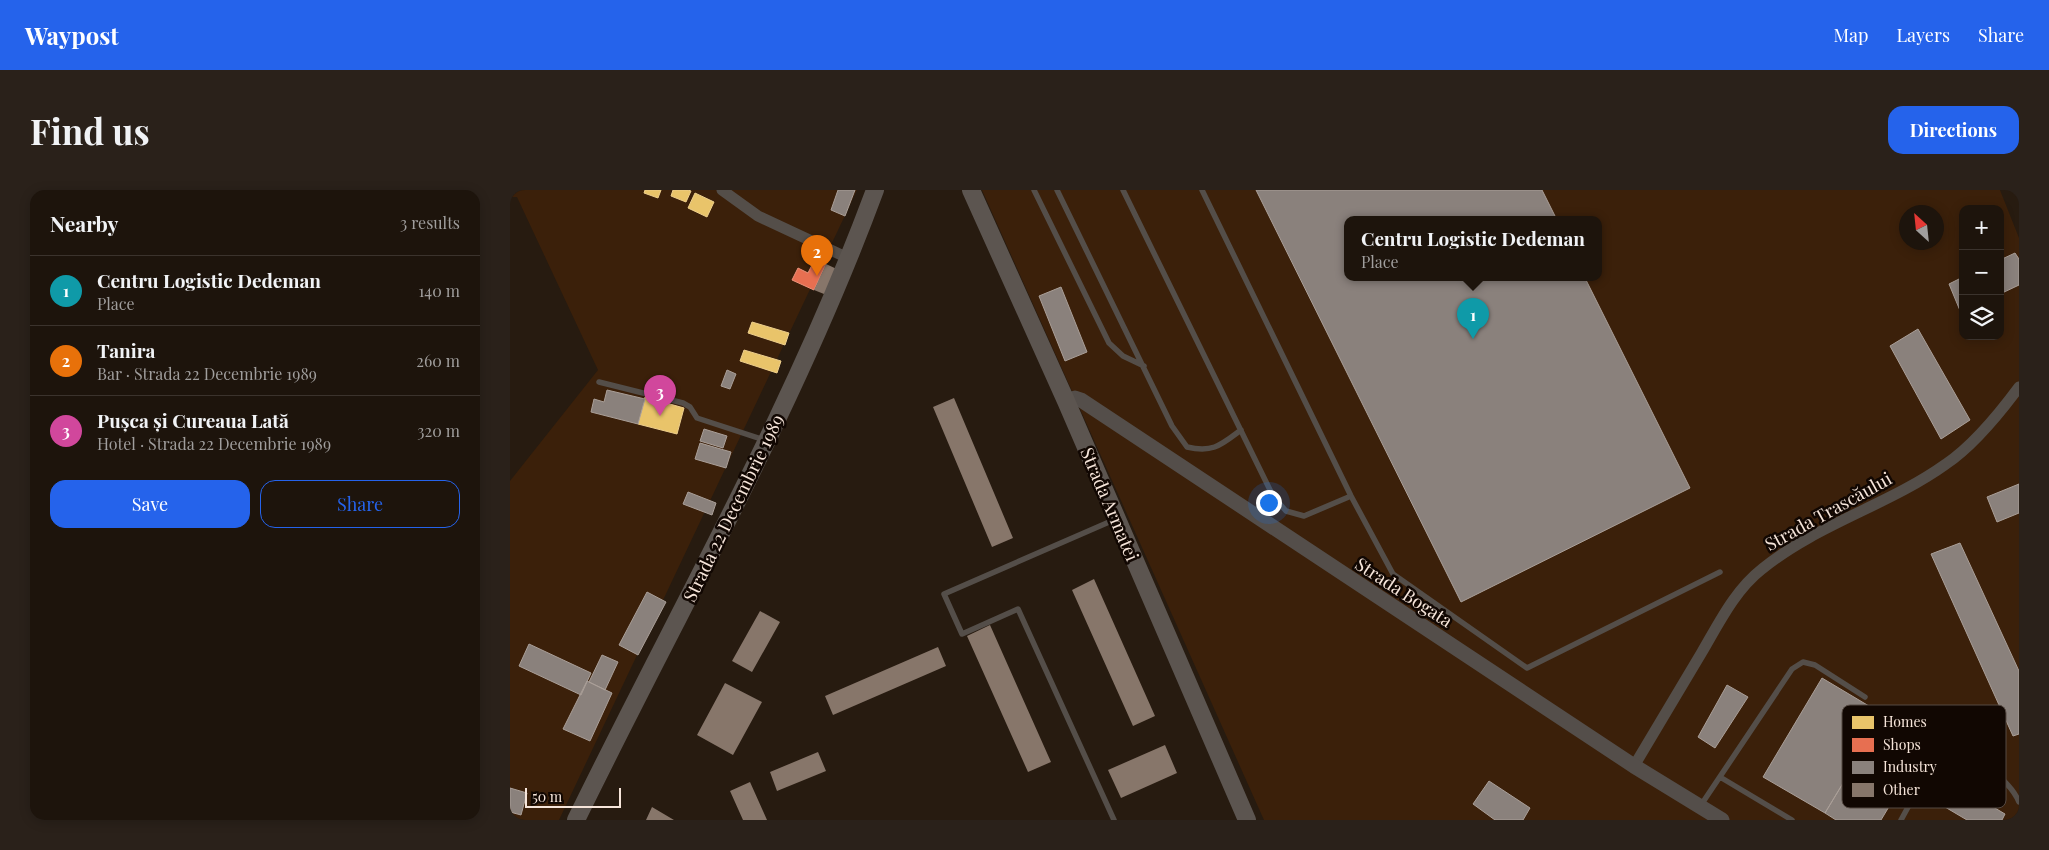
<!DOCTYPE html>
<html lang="en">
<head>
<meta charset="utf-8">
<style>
	:root { --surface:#1d140c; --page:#2a211a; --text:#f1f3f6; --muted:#a09e9d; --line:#3b332d; --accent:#2563eb }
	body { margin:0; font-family:"Playfair Display",serif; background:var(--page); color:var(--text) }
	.controls { position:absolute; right:15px; top:15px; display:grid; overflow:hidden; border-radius:10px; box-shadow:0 2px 12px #0003 }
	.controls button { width:45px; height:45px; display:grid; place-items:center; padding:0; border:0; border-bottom:1px solid var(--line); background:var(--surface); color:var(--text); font:25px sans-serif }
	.compass { position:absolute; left:1389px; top:15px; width:45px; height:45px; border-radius:50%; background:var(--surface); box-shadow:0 2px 12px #0003; rotate:333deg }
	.scale { position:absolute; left:15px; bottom:12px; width:96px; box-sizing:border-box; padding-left:5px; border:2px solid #f6e5da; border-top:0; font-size:14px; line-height:18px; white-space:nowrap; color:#f6e5da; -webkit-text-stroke:4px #110702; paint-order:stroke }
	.you { position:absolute; left:758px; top:312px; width:18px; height:18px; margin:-12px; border:4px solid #fff; border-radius:50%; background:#1a73e8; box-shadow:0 0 0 8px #1a73e833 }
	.badge { display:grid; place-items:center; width:32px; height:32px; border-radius:50%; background:var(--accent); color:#fff; font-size:16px; font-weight:700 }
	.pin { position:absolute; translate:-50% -41px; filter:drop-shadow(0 1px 2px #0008) }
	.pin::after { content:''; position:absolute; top:26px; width:18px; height:15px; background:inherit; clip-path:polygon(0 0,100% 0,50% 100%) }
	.popup { position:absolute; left:834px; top:26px; width:258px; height:65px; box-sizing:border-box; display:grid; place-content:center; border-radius:10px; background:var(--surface); filter:drop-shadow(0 1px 4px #0005); font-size:16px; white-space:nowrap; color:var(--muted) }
	.popup b { font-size:19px; color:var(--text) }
	.popup::after { content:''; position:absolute; left:50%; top:100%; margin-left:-10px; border:10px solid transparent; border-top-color:var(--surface) }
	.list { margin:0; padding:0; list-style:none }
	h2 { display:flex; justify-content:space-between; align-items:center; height:65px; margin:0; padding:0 20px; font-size:21px }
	h2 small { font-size:16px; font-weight:400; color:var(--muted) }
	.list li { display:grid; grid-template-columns:32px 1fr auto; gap:15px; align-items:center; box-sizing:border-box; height:70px; padding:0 20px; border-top:1px solid var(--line) }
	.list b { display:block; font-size:19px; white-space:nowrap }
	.list p { margin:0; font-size:16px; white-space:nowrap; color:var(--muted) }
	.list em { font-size:16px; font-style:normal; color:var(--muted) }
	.actions { display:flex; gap:10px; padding:15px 20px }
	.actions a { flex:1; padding:11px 0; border:1px solid var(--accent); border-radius:15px; text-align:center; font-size:18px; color:var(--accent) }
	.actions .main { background:var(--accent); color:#fff }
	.icon { flex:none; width:28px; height:28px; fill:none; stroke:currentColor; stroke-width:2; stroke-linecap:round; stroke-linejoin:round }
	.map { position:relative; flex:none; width:1509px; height:630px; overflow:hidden; border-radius:15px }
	header { display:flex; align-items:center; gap:30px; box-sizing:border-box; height:70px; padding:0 25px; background:var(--accent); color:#fff }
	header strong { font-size:24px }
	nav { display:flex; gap:28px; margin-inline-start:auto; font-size:18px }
	.intro { display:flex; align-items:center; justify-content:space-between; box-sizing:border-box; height:120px; padding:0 30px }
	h1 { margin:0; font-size:35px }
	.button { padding:12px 22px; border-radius:15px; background:var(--accent); color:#fff; font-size:18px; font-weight:700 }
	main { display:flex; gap:30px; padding:0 30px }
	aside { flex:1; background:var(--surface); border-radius:15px; box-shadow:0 2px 12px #0003 }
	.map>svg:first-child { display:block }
</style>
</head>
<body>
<header>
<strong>Waypost</strong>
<nav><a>Map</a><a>Layers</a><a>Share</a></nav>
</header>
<div class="intro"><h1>Find us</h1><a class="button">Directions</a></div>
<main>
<aside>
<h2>Nearby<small>3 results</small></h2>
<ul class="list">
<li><span class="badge" style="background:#0f9aa8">1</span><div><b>Centru Logistic Dedeman</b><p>Place</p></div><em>140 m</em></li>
<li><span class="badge" style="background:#e8710a">2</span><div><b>Tanira</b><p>Bar · Strada 22 Decembrie 1989</p></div><em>260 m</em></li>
<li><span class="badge" style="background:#d1479c">3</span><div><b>Pușca și Cureaua Lată</b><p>Hotel · Strada 22 Decembrie 1989</p></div><em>320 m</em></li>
</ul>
<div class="actions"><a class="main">Save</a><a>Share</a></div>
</aside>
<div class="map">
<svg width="1509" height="630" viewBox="0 0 1509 630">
	<rect width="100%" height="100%" fill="#271b10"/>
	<path fill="#3b200a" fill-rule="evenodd" d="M0 0H347L49 630H0V291L88 180 7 7H0Z
		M472 0H1490L1509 48V630H754ZM1453 19H1490V146H1453ZM1396 22H1426V52H1396ZM838 30H1088V88H838Z"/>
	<path fill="#e9c46a" stroke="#edce8c" d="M135 0H151L148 8 134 3Z
		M163 0H178L181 1 176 12 161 6Z
		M185 3 204 12 197 27 178 18Z
		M242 132 279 143 275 155 238 143Z
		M234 160 271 171 267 183 230 171Z
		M135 207 174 218 167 244 128 234Z"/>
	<path fill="#e76f51" stroke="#ec927a" d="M305 69 316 74 304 100 282 90 288 78 298 83Z"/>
	<path fill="#8a817c" stroke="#aa9f98" d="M328 0H345L335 26 321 20Z
		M746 0H1032L1047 30H838V88H1075L1180 298 951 412Z
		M1505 63 1509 69V95L1490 104V70Z
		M1453 87V122L1451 123 1439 94Z
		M551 97 577 162 555 171 529 106Z
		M1408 139 1460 230 1431 249 1380 156Z
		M217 180 226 184 220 199 211 196Z
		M97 200 135 209 128 234 81 222 84 209 94 212Z
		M194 239 217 246 213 258 190 251Z
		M190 253 221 262 216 278 185 269Z
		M1509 294V323L1487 332 1477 307Z
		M178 302 206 313 202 325 173 314Z
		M1450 353 1509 481V544L1503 546 1421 364Z
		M137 402 156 412 128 465 109 455Z
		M19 454 81 483 71 505 9 476Z
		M92 465 108 472 95 500 79 492Z
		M1312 488 1374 525 1315 623 1253 587Z
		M77 491 102 503 80 551 53 539Z
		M1217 495 1238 507 1205 558 1188 547Z
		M1370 532 1414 558 1371 630H1326L1315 623Z
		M979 591 1020 618 1013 630H985L963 614Z
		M1448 596 1495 624 1492 630H1457L1435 617Z
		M0 598 17 603 11 625 0 622Z"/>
	<path fill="#87766a" d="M316 74 331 81 319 106 304 100Z
		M444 208 503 348 482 357 423 217Z
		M584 389 645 526 623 536 562 400Z
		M250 421 270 432 242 482 222 471Z
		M480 435 541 572 518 582 457 446Z
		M428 457 436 476 323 525 315 506Z
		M215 493 252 512 223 565 187 545Z
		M655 555 667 583 611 608 598 580Z
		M308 562 316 581 267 601 260 582Z
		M240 592 257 630H233L220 601Z
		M142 617 164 630H136Z"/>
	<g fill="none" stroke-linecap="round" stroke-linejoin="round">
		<path stroke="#544e49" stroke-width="5.5" d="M524 0 599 153 613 166 634 176
			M547 0 662 236 677 257C703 263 711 255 731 240
			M613 0 763 306 776 321 794 326 841 306
			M692 0 841 306 883 384 1017 478 1210 382
			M89 192 173 213 180 217 187 228 254 250
			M1400 531C1432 550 1495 578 1509 612
			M1210 587 1282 630
			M1191 615 1282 479 1293 472 1305 475 1355 507
			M604 630 508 419 452 444 434 404 606 329
			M1391 630 1434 551"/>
		<path stroke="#544e49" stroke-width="11" d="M212 0 248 26 340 69
			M1124 576C1147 538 1169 500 1192 462 1209 433 1225 400 1252 379 1307 334 1379 315 1436 274 1464 255 1489 224 1509 197"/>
		<path stroke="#544e4a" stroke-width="15" d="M556 211 565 208 571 210 1124 576 1212 630"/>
		<path stroke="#5c5550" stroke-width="18" d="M461 0 556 211 737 630
			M66 630C168 421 284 219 365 0"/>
	</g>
	<g text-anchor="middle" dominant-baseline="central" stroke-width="5" stroke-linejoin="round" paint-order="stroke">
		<g font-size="18" fill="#f6e5da" stroke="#110702">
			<text transform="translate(600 314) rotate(67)">Strada Armatei</text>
			<text transform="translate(223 318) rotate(-64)">Strada 22 Decembrie 1989</text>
			<text transform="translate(1318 321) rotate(-29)">Strada Trascăului</text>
			<text transform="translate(894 402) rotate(33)">Strada Bogata</text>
		</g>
	</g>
	<rect x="1332" y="515" width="164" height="103" rx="8" fill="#110702" stroke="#564a43" stroke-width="1"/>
	<rect x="1342" y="526" width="22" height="13" fill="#e9c46a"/>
	<rect x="1342" y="548" width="22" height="14" fill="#e76f51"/>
	<rect x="1342" y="571" width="22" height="13" fill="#8a817c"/>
	<rect x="1342" y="593" width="22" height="14" fill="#87766a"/>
	<g font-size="14" fill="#f6e5da">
		<text x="1373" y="537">Homes</text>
		<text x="1373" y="560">Shops</text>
		<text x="1373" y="582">Industry</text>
		<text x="1373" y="605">Other</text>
	</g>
</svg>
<div class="controls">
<button>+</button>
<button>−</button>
<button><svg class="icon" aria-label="layers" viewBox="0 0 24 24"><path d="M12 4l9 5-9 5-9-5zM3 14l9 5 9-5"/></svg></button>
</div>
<svg class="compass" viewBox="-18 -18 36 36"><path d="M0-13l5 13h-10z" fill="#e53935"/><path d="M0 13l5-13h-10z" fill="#a09e9d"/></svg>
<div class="scale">50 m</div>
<div class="you"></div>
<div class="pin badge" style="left:963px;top:149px;background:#0f9aa8">1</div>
<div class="popup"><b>Centru Logistic Dedeman</b>Place</div>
<div class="pin badge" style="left:307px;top:86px;background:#e8710a">2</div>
<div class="pin badge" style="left:150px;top:226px;background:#d1479c">3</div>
</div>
</main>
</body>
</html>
